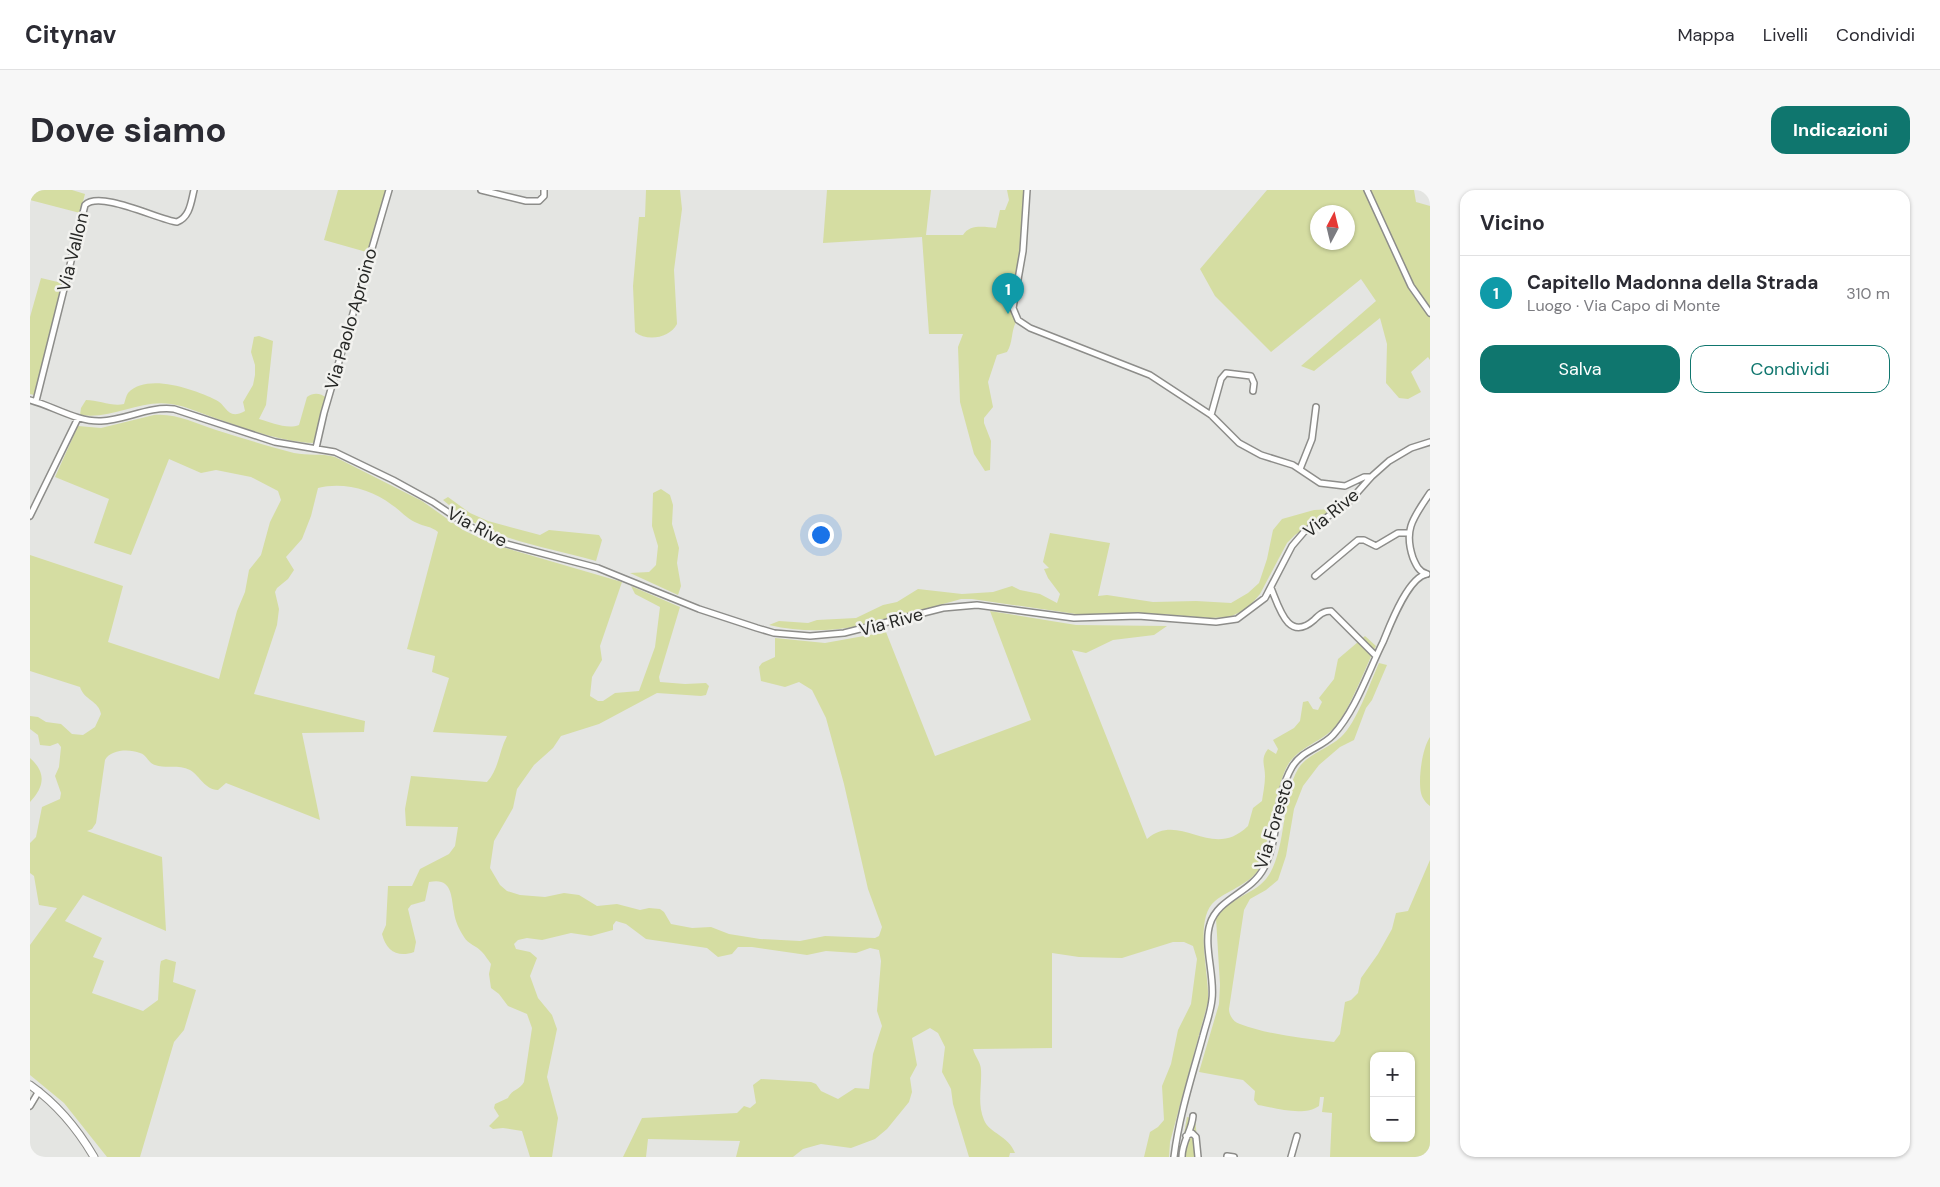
<!DOCTYPE html>
<html lang="it">
<head>
<meta charset="utf-8">
<style>
	:root { --surface:#fff; --page:#f7f7f7; --text:#2b2b33; --muted:#7c7c81; --line:#e1e1e2; --accent:#0f766e }
	body { margin:0; font-family:"DM Sans",sans-serif; background:var(--page); color:var(--text) }
	.controls { position:absolute; right:15px; bottom:15px; display:grid; overflow:hidden; border-radius:10px; box-shadow:0 1px 4px #0004 }
	.controls button { width:45px; height:45px; display:grid; place-items:center; padding:0; border:0; border-bottom:1px solid var(--line); background:var(--surface); color:var(--text); font:25px sans-serif }
	.compass { position:absolute; left:1280px; top:15px; width:45px; height:45px; border-radius:50%; background:var(--surface); box-shadow:0 1px 4px #0004; rotate:7deg }
	.you { position:absolute; left:790px; top:344px; width:18px; height:18px; margin:-12px; border:4px solid #fff; border-radius:50%; background:#1a73e8; box-shadow:0 0 0 8px #1a73e833 }
	.badge { display:grid; place-items:center; width:32px; height:32px; border-radius:50%; background:var(--accent); color:#fff; font-size:16px; font-weight:700 }
	.pin { position:absolute; translate:-50% -41px; filter:drop-shadow(0 1px 2px #0008) }
	.pin::after { content:''; position:absolute; top:26px; width:18px; height:15px; background:inherit; clip-path:polygon(0 0,100% 0,50% 100%) }
	.list { margin:0; padding:0; list-style:none }
	h2 { display:flex; justify-content:space-between; align-items:center; height:65px; margin:0; padding:0 20px; font-size:21px }
	h2 small { font-size:16px; font-weight:400; color:var(--muted) }
	.list li { display:grid; grid-template-columns:32px 1fr auto; gap:15px; align-items:center; box-sizing:border-box; height:75px; padding:0 20px; border-top:1px solid var(--line) }
	.list b { display:block; font-size:19px; white-space:nowrap }
	.list p { margin:0; font-size:16px; white-space:nowrap; color:var(--muted) }
	.list em { font-size:16px; font-style:normal; color:var(--muted) }
	.actions { display:flex; gap:10px; padding:15px 20px }
	.actions a { flex:1; padding:11px 0; border:1px solid var(--accent); border-radius:15px; text-align:center; font-size:18px; color:var(--accent) }
	.actions .main { background:var(--accent); color:#fff }
	.map { position:relative; flex:none; width:1400px; height:967px; overflow:hidden; border-radius:15px }
	header { display:flex; align-items:center; gap:30px; box-sizing:border-box; height:70px; padding:0 25px; background:var(--surface); border-bottom:1px solid var(--line) }
	header strong { font-size:24px }
	nav { display:flex; gap:28px; margin-inline-start:auto; font-size:18px }
	.intro { display:flex; align-items:center; justify-content:space-between; box-sizing:border-box; height:120px; padding:0 30px }
	h1 { margin:0; font-size:35px }
	.button { padding:12px 22px; border-radius:15px; background:var(--accent); color:#fff; font-size:18px; font-weight:700 }
	main { display:flex; gap:30px; padding:0 30px }
	aside { flex:1; background:var(--surface); border-radius:15px; box-shadow:0 1px 4px #0004 }
	.map>svg:first-child { display:block }
</style>
</head>
<body>
<header>
<strong>Citynav</strong>
<nav><a>Mappa</a><a>Livelli</a><a>Condividi</a></nav>
</header>
<div class="intro"><h1>Dove siamo</h1><a class="button">Indicazioni</a></div>
<main>
<div class="map">
<svg width="1400" height="967" viewBox="0 0 1400 967">
	<rect width="100%" height="100%" fill="#e4e5e2"/>
	<path fill="#d5dda2" fill-rule="evenodd" d="M0 0H42L55 4 50 23 0 10Z
		M308 0H358L340 63 294 50Z
		M616 0H650L652 19 644 80 647 134C640 148 617 152 605 142L603 96 609 27H615Z
		M797 0H901L896 45H933C940 34 954 37 966 38L970 20H975L979 10 977 0H996L994 49 982 118 986 132C981 141 983 153 977 162L967 165 958 192 963 217 954 228V233L961 251 960 280 955 281 944 264 930 212 928 157 933 144H899L892 47 793 53Z
		M1237 0H1384L1386 12 1400 16V170L1398 167 1381 182 1391 202 1378 209 1369 208 1356 193 1357 154 1350 128 1284 181 1271 176 1346 111 1331 89 1241 162 1185 106 1170 79ZM1288 22H1318V52H1288Z
		M11 88 32 93 4 205 0 204V127Z
		M229 146 243 151 236 215 229 229C241 232 257 240 269 235L277 207C284 202 290 203 297 208L285 253C251 252 217 239 185 228 170 223 156 216 141 214 110 209 82 230 50 225L51 218 56 210C68 210 83 217 94 214 95 211 96 206 98 203 117 182 166 200 186 210 197 215 197 231 215 221L213 212 223 195 225 185V175L221 162 224 147Z
		M124 225C146 223 165 233 186 240 212 248 237 256 264 263 278 266 290 263 305 267L392 311 433 340 465 355 592 392 570 456 572 470 562 487 560 506 568 511H573L585 503 609 501 625 457 630 417 605 404 601 396 650 417 629 487 630 492 655 494 676 493 679 496 676 505 671 506 627 503 569 534 531 546 523 558 504 575 487 599 483 618 464 651 460 678 470 695 477 701 490 705 515 707 534 703 549 705 567 716 587 714 610 720 619 718 630 719 634 722 641 734 662 738 681 737 699 744 730 749 770 751 795 746 845 748 849 746 852 737 838 699 814 594 796 528 782 500 769 492 755 497 731 491 729 477 732 473 745 467V448L795 453 856 442 905 566 1001 530 960 421 1046 435 1137 436 1124 445 1083 450 1056 463 1042 460 1117 649C1151 620 1181 672 1218 636L1223 618 1232 611C1233 603 1235 595 1235 586 1235 575 1230 569 1238 559L1246 564 1248 559 1243 550 1264 538 1270 531 1273 512 1278 511 1283 519 1288 520 1292 512 1289 508 1304 489 1308 469 1335 446 1346 456C1335 478 1320 520 1304 538 1291 552 1271 556 1259 573 1247 591 1238 651 1231 676 1221 694 1200 699 1185 711 1163 729 1180 785 1178 812L1140 952 1139 967H1114L1120 942 1128 937 1134 930 1132 896 1141 874 1148 840 1161 814 1167 769 1163 756 1154 752H1143L1092 768 1049 767 1022 763V858L943 859C945 867 951 872 951 880 952 898 947 913 954 930 959 943 979 946 985 963H980L979 967H939L923 914 921 899 912 882 915 857 908 843 900 838 882 848 887 875 880 888 882 902 879 912 857 939 845 949 821 958 791 954 773 959 763 967H706L710 951 618 949 616 967H593L612 928 707 923 714 916 720 918 726 913 723 895 731 889 781 892 786 894 791 901 808 909 825 898 839 899 843 864 852 836 847 821 851 771 849 760 840 758 826 763 796 761 777 765 722 757H708L702 764 688 767 677 758 616 749 596 734 586 731 583 735V740L561 746 541 743 512 750 497 748 488 750 484 754 486 759 500 762 507 768 500 786 508 808 522 825 527 839 517 887 528 928 522 967H500L492 941 473 938 463 939 459 936 469 926 464 918 465 914 478 908C482 899 490 900 494 892L502 838 497 824 478 816 469 804 461 798 459 784 461 774C458 770 455 765 452 762 447 756 438 754 434 747 429 739 425 731 424 722 421 705 422 687 399 692L395 711 381 715 378 719 386 752 384 762C368 768 356 761 352 744L356 735 358 696H382L390 679 419 664 425 656 428 637 376 636 375 619 381 586 457 592C469 579 469 561 477 546L403 542 419 488 402 482 405 466 377 459 408 342C401 336 395 337 387 333 378 330 370 320 362 315 341 299 313 292 288 298L281 326 272 349 256 367 264 380 258 389 247 398 245 402 249 419 247 435 224 504 335 531 334 542 272 543 290 630 196 593 188 600C174 599 171 587 160 580 148 574 137 579 125 575 118 573 117 565 110 563 100 559 81 559 75 570L66 633 62 639 57 641 132 667 136 741 53 705 35 731 72 748 63 767 74 771 62 803 113 821 128 810 130 776 131 771 136 769 146 772 143 792 166 800 154 840 144 852 110 967H77L34 913 0 885V755L27 718 9 715 4 686 0 683V653L6 647 12 617 30 609 31 603 25 586 29 577 31 557 28 553 20 556 10 555 8 545 0 539V526L8 527 16 532 31 534 42 544 53 545 65 537 71 524C69 511 54 510 50 497L0 481V365L93 396 78 452 189 489 207 421 215 402 219 380 231 365 240 332 251 310 248 301 221 287 186 280 171 283 139 269 101 365 64 353 79 309 25 287 48 236 71 238Z
		M631 299 640 305 643 315 642 334 649 358 647 373 651 396 648 405 600 383 619 382 626 375 628 356 622 336 623 303Z
		M418 307 440 323 458 331 510 345 519 340 569 345 572 350 566 371C525 359 478 353 441 331 431 326 422 317 413 310Z
		M1304 319 1265 345 1257 353 1230 404 1218 418 1200 427 1179 428 1132 424H1046L942 409H931C864 427 809 451 739 435L749 431 778 433 787 430 826 428 853 415 867 412 888 399 932 404 963 402 982 396 990 400 1010 404 1027 413 1030 404 1018 388 1014 379 1019 378 1013 372 1020 343 1080 353 1068 406 1077 405 1123 412 1166 411 1201 413 1218 403 1229 393 1237 369 1243 340 1252 329 1284 320Z
		M1349 473 1357 475 1342 510 1336 518 1324 550 1310 557 1289 575 1273 596 1264 619 1256 666 1248 690 1236 700 1220 709 1214 720 1199 819C1199 825 1203 832 1210 834 1239 845 1273 848 1304 852L1310 844 1315 812 1321 810 1328 803 1331 788 1348 764 1362 739 1366 723 1378 721 1400 670V967H1300L1302 923 1292 922 1294 907H1290L1289 916C1273 927 1246 918 1228 915L1224 910 1225 901 1213 890 1169 882 1189 814 1190 795 1186 728C1196 709 1223 705 1236 689 1257 663 1251 608 1268 579 1277 564 1298 559 1311 547 1327 532 1339 495 1349 473ZM1344 866H1381V948H1344Z
		M1400 547V616C1396 613 1392 608 1391 603 1388 589 1392 559 1400 547Z
		M0 568C17 583 14 597 0 612Z
		M1157 927 1165 929 1169 967H1150Z"/>
	<g fill="none" stroke-linecap="round" stroke-linejoin="round">
		<g stroke="#8d8d8a" stroke-width="8">
			<path id="street" d="M451 0 496 11H509L514 6V0
				M997 0 993 61 983 118 988 130 1000 138 1120 185 1181 225 1209 253 1231 265 1263 275 1290 293 1315 296 1334 287H1341
				M1337 0 1381 96 1400 123
				M0 210C23 216 47 232 71 231 96 230 118 216 144 219L245 252 305 262 363 290 403 312 437 335 473 353 568 378 669 419 727 438 744 443 780 446 814 443 913 418 947 415 1044 428 1108 426 1186 432 1207 429 1235 408 1262 356 1274 342 1317 314 1341 287 1359 271 1381 258 1400 252
				M6 211 55 15C70 0 129 30 147 32 160 27 161 12 164 0
				M1181 225 1191 189 1196 183 1221 186 1224 193 1223 201
				M286 258 294 223 359 0
				M1270 279 1282 249 1286 217
				M0 326 48 228
				M1397 384C1389 382 1386 375 1383 368 1373 339 1384 327 1400 303
				M1285 386 1328 350H1334L1346 356 1368 343H1378
				M1241 398C1249 417 1258 453 1284 430 1289 425 1293 421 1301 421L1346 466
				M0 916 9 901
				M1156 946 1162 943 1166 947 1168 967
				M1197 966 1204 967
				M1144 967C1149 926 1162 886 1173 846 1176 834 1181 821 1182 809 1185 786 1173 755 1180 734 1188 708 1221 703 1234 678 1250 647 1244 608 1262 577 1272 560 1291 558 1303 545 1326 520 1338 482 1353 452 1360 435 1378 387 1397 384
				M1152 967C1152 951 1162 941 1163 926
				M1261 967 1267 946"/>
		</g>
		<g stroke="#8d8d8a" stroke-width="9">
			<path id="secondary" d="M0 895C27 914 47 938 64 967"/>
		</g>
		<use href="#street" stroke="#fff" stroke-width="5"/>
		<use href="#secondary" stroke="#fff" stroke-width="7"/>
	</g>
	<g text-anchor="middle" dominant-baseline="central" stroke-width="5" stroke-linejoin="round" paint-order="stroke">
		<g font-size="18" fill="#272826" stroke="#f2f2ef">
			<text transform="translate(43 62) rotate(-76)">Via Vallon</text>
			<text transform="translate(321 129) rotate(-74)">Via Paolo Aproino</text>
			<text transform="translate(1301 323) rotate(-39)">Via Rive</text>
			<text transform="translate(447 337) rotate(28)">Via Rive</text>
			<text transform="translate(861 432) rotate(-15)">Via Rive</text>
			<text transform="translate(1244 634) rotate(-73)">Via Foresto</text>
		</g>
	</g>
</svg>
<div class="controls">
<button>+</button>
<button>−</button>
</div>
<svg class="compass" viewBox="-18 -18 36 36"><path d="M0-13l5 13h-10z" fill="#e53935"/><path d="M0 13l5-13h-10z" fill="#7c7c81"/></svg>
<div class="you"></div>
<div class="pin badge" style="left:978px;top:124px;background:#0f9aa8">1</div>
</div>
<aside>
<h2>Vicino<small></small></h2>
<ul class="list">
<li><span class="badge" style="background:#0f9aa8">1</span><div><b>Capitello Madonna della Strada</b><p>Luogo · Via Capo di Monte</p></div><em>310 m</em></li>
</ul>
<div class="actions"><a class="main">Salva</a><a>Condividi</a></div>
</aside>
</main>
</body>
</html>
